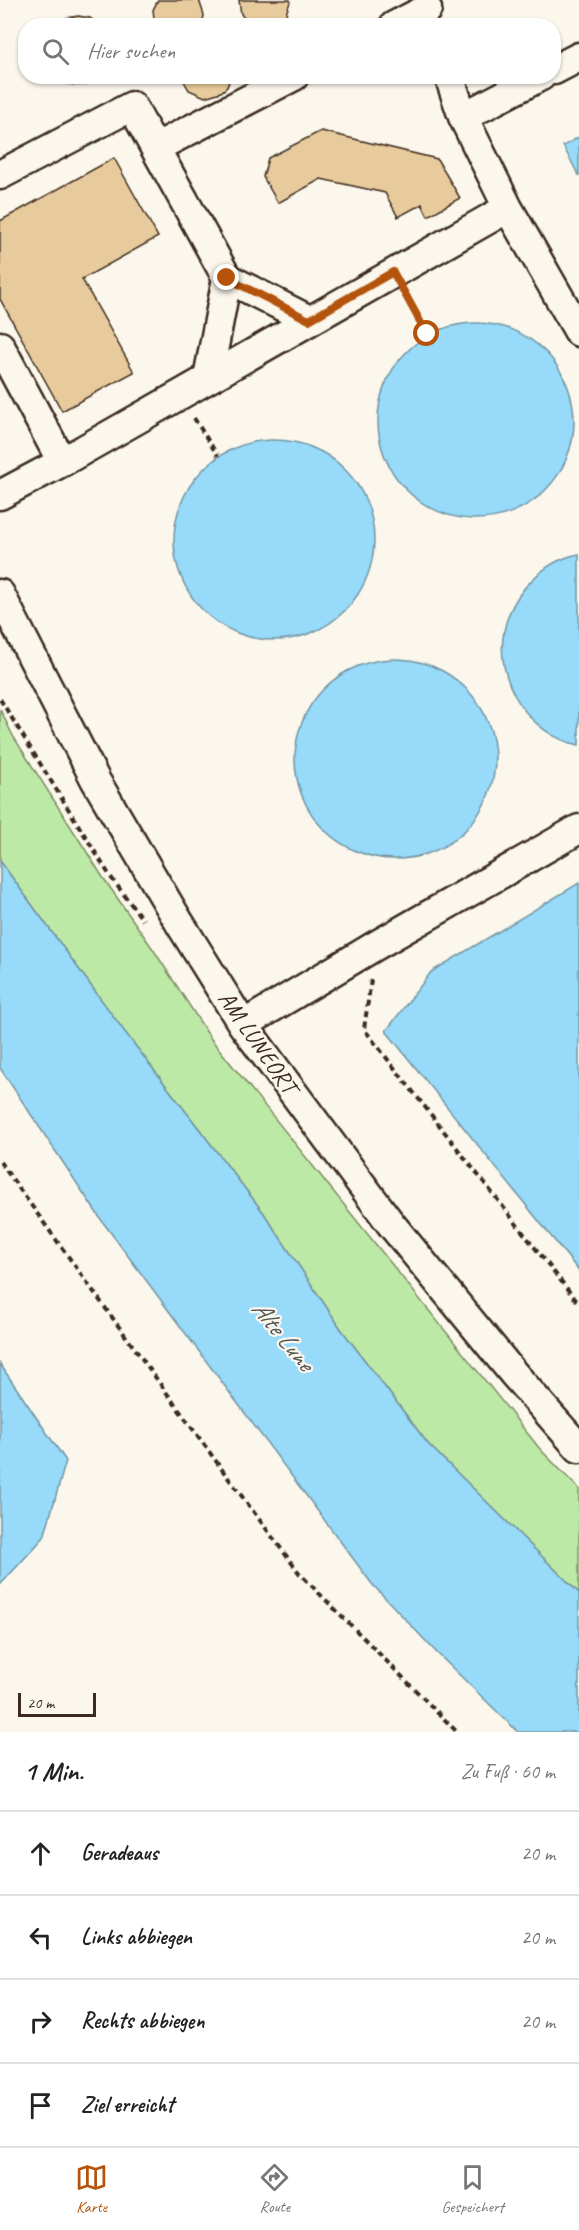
<!DOCTYPE html>
<html lang="de">
<head>
<meta charset="utf-8">
<style>
	:root { --surface:#fff; --page:#f2f2f2; --text:#222; --muted:#767676; --line:#e0e0e0; --accent:#b45309 }
	body { margin:0; font-family:Caveat,sans-serif; background:var(--page); color:var(--text) }
	.scale { position:absolute; left:18px; bottom:15px; width:78px; box-sizing:border-box; padding-left:6px; border:3px solid #3b2a1e; border-top:0; font-size:16px; line-height:21px; white-space:nowrap; color:#3b2a1e; -webkit-text-stroke:4px #fbf7ec; paint-order:stroke }
	.stop { position:absolute; width:18px; height:18px; margin:-14px; border:4px solid #b45309; border-radius:50%; background:#fff }
	.stop.end { background:#b45309; border-color:#fff; box-shadow:0 2px 6px #0008 }
	.list { margin:0; padding:0; list-style:none }
	h2 { display:flex; justify-content:space-between; align-items:center; height:78px; margin:0; padding:0 24px; font-size:26px }
	h2 small { font-size:20px; font-weight:400; color:var(--muted) }
	.list li { display:grid; grid-template-columns:39px 1fr auto; gap:18px; align-items:center; box-sizing:border-box; height:84px; padding:0 24px; border-top:2px solid var(--line) }
	.list b { display:block; font-size:22px; white-space:nowrap }
	.list em { font-size:20px; font-style:normal; color:var(--muted) }
	.icon { flex:none; width:33px; height:33px; fill:none; stroke:currentColor; stroke-width:2; stroke-linecap:round; stroke-linejoin:round }
	.map { position:relative; flex:none; width:579px; height:1732px; overflow:hidden }
	.search { position:absolute; background:var(--surface); box-shadow:0 2px 4px #0004; left:18px; right:18px; top:18px; height:66px; display:flex; align-items:center; gap:15px; box-sizing:border-box; padding:0 21px; border-radius:24px; color:var(--muted); font-size:22px }
	.sheet { height:414px; background:var(--surface) }
	nav { display:flex; justify-content:space-around; align-items:center; box-sizing:border-box; height:84px; border-top:2px solid var(--line); background:var(--surface); font-size:16px; color:var(--muted) }
	nav a { display:grid; justify-items:center; gap:3px }
	nav .on { color:var(--accent) }
	.map>svg:first-child { display:block }
</style>
</head>
<body>
<div class="map">
<svg width="579" height="1732" viewBox="0 0 579 1732">
	<rect width="100%" height="100%" fill="#fbf7ec"/>
	<filter id="ink" filterUnits="userSpaceOnUse"><feTurbulence type="fractalNoise" baseFrequency=".0167" numOctaves="2"/><feDisplacementMap in="SourceGraphic" scale="12" xChannelSelector="R" yChannelSelector="G"/><feConvolveMatrix kernelMatrix="1 2 1 2 8 2 1 2 1" color-interpolation-filters="sRGB"/></filter>
	<g filter="url(#ink)">
		<path fill="#bde9a6" stroke="#7c8a62" stroke-width="1.5" d="M0 709 13 736 104 879 153 949 211 1039 540 1449 579 1489V1593L428 1444 341 1329 263 1212 124 1031 0 861Z"/>
		<path fill="#97daf9" stroke="#7294a1" stroke-width="1.5" d="M579 137V176L563 146Z
			M378 421a98 98 0 1 1 196 0a98 98 0 1 1-196 0Z
			M174 540a100 100 0 1 1 200 0a100 100 0 1 1-200 0Z
			M579 554V745C530 736 494 681 504 631 511 595 542 561 579 554Z
			M295 759a100 100 0 1 1 200 0a100 100 0 1 1-200 0Z
			M0 861 124 1031 263 1212 341 1329 428 1444 579 1593V1732H518L437 1653 372 1584 102 1221 0 1068Z
			M579 883V1271L386 1031 431 972Z
			M0 1364 66 1461 44 1537 0 1585Z"/>
		<path fill="#e8cb9c" stroke="#3b2a1e" stroke-width="1.5" d="M158 0H199L204 15 202 26H155L153 10Z
			M239 0H290V2L285 17 279 23 274 26H254L246 21 241 14Z
			M78 16 90 18 101 26H54L66 18Z
			M54 76H100L86 85H75L64 83Z
			M181 76H231L227 87 221 92 205 97 189 90Z
			M321 131 437 159 460 198 428 216 422 204 398 217 385 193 321 179 278 203 263 177 268 158Z
			M114 158 158 237 82 279 134 372 62 411 0 299V221Z"/>
		<g fill="none" stroke-linecap="round" stroke-linejoin="round">
			<g stroke="#3b2a1e" stroke-width="33">
				<path id="minor" d="M394 26 427 9
					M554 70 579 57
					M449 76 463 117 508 208
					M463 117 541 76
					M155 148 227 278 309 320
					M0 175 132 106 155 148 294 76
					M0 346 62 462
					M208 378 227 278
					M0 495 62 462 508 208 579 332
					M0 594 96 781 179 922 243 1025 391 1224 513 1373 579 1448
					M243 1025 375 946 579 829"/>
			</g>
			<path stroke="#3b2a1e" stroke-width="4" stroke-dasharray="6 4.5" stroke-linecap="butt" d="M407 297 427 335
				M194 418 218 456
				M0 699 110 876 143 920
				M371 980 364 1029 579 1304
				M0 1162 226 1475 300 1574 457 1732"/>
			<use href="#minor" stroke="#fbf7ec" stroke-width="28"/>
		</g>
	</g>
	<g fill="none" stroke-linecap="round" stroke-linejoin="round" filter="url(#ink)">
		<path stroke="#b45309" stroke-width="8" d="M227 278 309 320 393 272 427 334"/>
	</g>
	<g text-anchor="middle" dominant-baseline="central" stroke-width="4.5" stroke-linejoin="round" paint-order="stroke">
		<g font-size="24" fill="#3b2a1e" stroke="#fbf7ec">
			<text transform="translate(258 1042) rotate(55)">AM LUNEORT</text>
		</g>
		<g font-size="26" font-style="italic" fill="#525655" stroke="#fbf7ec">
			<text transform="translate(283 1335) rotate(51)">Alte Lune</text>
		</g>
	</g>
</svg>
<div class="scale">20 m</div>
<div class="stop" style="left:427px;top:334px"></div>
<div class="stop end" style="left:227px;top:278px"></div>
<div class="search"><svg class="icon" aria-label="search" viewBox="0 0 24 24"><circle cx="10" cy="10" r="6"/><path d="M15 15l6 6"/></svg>Hier suchen</div>
</div>
<section class="sheet">
<h2>1 Min.<small>Zu Fuß · 60 m</small></h2>
<ul class="list">
<li><svg class="icon" aria-label="ahead" viewBox="0 0 24 24"><path d="M12 20V5M6 11l6-6 6 6"/></svg><div><b>Geradeaus</b></div><em>20 m</em></li>
<li><svg class="icon" aria-label="left" viewBox="0 0 24 24"><path d="M17 20v-9H6M10 6l-5 5 5 5"/></svg><div><b>Links abbiegen</b></div><em>20 m</em></li>
<li><svg class="icon" aria-label="right" viewBox="0 0 24 24"><path d="M7 20v-9h11M14 6l5 5-5 5"/></svg><div><b>Rechts abbiegen</b></div><em>20 m</em></li>
<li><svg class="icon" aria-label="arrive" viewBox="0 0 24 24"><path d="M6 21V4h12l-3 4 3 4H6"/></svg><div><b>Ziel erreicht</b></div></li>
</ul>
</section>
<nav>
<a class="on"><svg class="icon" aria-label="map" viewBox="0 0 24 24"><path d="M3 6l6-2 6 2 6-2v14l-6 2-6-2-6 2zM9 4v14M15 6v14"/></svg>Karte</a>
<a><svg class="icon" aria-label="directions" viewBox="0 0 24 24"><path d="M12 3l9 9-9 9-9-9zM9 14v-3h6M13 9l2 2-2 2"/></svg>Route</a>
<a><svg class="icon" aria-label="saved" viewBox="0 0 24 24"><path d="M7 4h10v16l-5-4-5 4z"/></svg>Gespeichert</a>
</nav>
</body>
</html>
